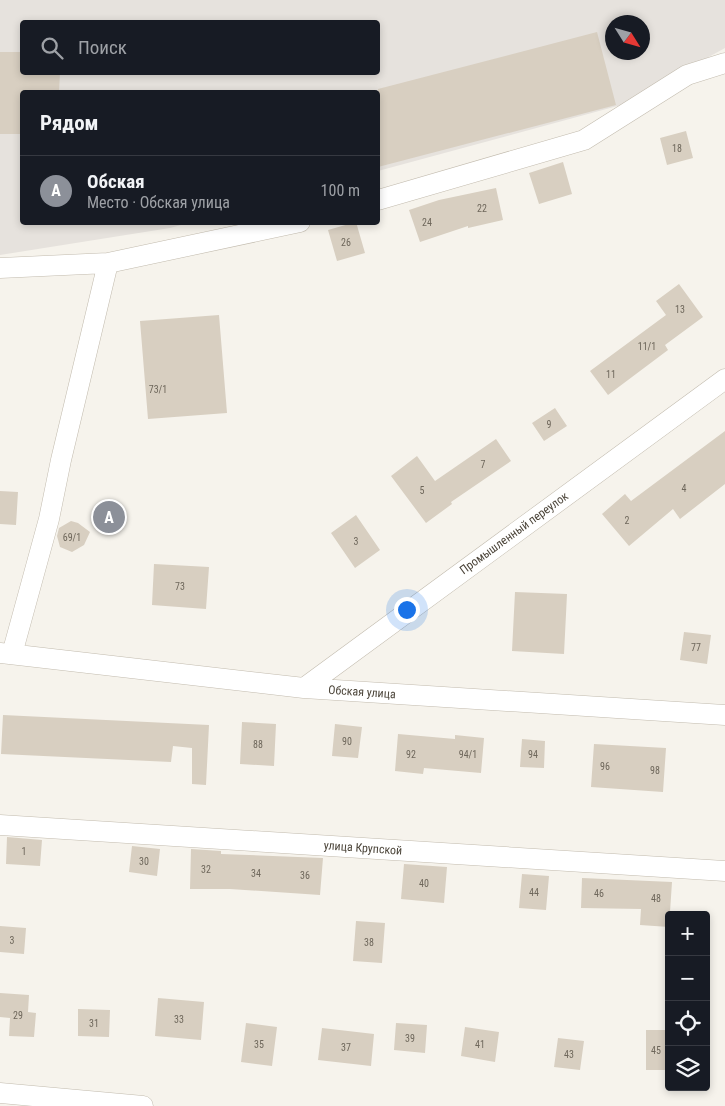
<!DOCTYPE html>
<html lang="ru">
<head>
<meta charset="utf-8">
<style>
	:root { --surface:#171b24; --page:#20242c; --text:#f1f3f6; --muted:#9ea1a6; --line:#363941; --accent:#8c9099 }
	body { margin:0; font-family:"Roboto Condensed",sans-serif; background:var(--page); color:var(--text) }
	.controls { position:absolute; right:15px; bottom:15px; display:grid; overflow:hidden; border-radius:5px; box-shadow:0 2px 8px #0003 }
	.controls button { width:45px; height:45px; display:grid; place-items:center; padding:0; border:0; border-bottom:1px solid var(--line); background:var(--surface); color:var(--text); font:25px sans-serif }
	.compass { position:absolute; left:605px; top:15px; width:45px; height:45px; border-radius:50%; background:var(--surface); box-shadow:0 2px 8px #0003; rotate:127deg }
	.you { position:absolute; left:406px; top:609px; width:18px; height:18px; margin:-12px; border:4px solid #fff; border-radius:50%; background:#1a73e8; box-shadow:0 0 0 8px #1a73e833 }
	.badge { display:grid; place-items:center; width:32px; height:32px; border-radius:50%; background:var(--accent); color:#fff; font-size:16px; font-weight:700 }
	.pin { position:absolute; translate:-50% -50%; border:2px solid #fff; box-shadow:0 1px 5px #0006 }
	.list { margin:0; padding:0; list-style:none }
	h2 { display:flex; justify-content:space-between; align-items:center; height:65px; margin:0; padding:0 20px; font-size:21px }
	h2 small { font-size:16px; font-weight:400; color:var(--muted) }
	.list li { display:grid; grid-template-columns:32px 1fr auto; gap:15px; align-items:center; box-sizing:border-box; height:70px; padding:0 20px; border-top:1px solid var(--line) }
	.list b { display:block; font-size:19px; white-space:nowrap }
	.list p { margin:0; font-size:16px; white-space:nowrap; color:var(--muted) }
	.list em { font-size:16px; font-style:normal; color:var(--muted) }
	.icon { flex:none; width:28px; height:28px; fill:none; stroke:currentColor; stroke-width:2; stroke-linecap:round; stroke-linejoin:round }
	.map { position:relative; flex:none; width:725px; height:1106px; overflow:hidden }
	.search { position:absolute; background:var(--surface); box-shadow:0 2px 8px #0003; left:20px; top:20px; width:360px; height:55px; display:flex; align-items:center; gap:12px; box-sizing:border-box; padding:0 18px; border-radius:5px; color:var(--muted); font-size:19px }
	.panel { position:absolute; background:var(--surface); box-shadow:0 2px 8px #0003; left:20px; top:90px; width:360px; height:135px; border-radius:5px }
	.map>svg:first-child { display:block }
</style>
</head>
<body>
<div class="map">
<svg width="725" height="1106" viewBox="0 0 725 1106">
	<rect width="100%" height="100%" fill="#f6f3ec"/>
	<path fill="#e6e2dd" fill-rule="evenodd" d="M0 0H725V48L621 105 378 171V92H22V222L188 223 170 228 0 255ZM22 22H378V72H22ZM612 22H642V52H612Z"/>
	<path fill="#d8cfc1" d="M597 32 616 105 378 167V89Z
		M0 52H22V72H60L59 92H22V134H0Z
		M686 131 693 158 667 165 660 138Z
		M563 162 572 194 539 204 529 173Z
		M496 188 503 220 468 228V226L420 242 409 210 439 200Z
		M356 222 365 253 337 261 328 230Z
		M679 284 703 317 665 345 668 350 608 395 590 371 666 315 656 301Z
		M219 315 227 413 148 419 140 321Z
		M555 408 567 426 544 441 532 423Z
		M725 431V484L680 519 673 509 629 546 602 514 625 494 631 501Z
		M496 439 511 461 451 502 452 504 426 523 391 476 417 456 435 481Z
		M0 491 18 492 16 525 0 524Z
		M100 504H118V530H101Z
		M356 515 380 550 355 568 331 533Z
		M71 521 78 523 90 532 84 545 72 552 60 547 57 536 59 528Z
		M154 564 209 567 206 609 152 605Z
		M515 592 567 594 564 654 512 651Z
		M684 632 711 635 707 664 680 660Z
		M3 715 209 725 206 785 192 784V748L173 746 171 762 1 754Z
		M242 722 276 724 274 766 240 764Z
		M335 724 362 727 358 758 332 756Z
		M398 734 455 739V735L484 738 481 773 424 768 423 774 395 771Z
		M522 739 545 741 544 768 520 767Z
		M594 744 666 748 663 792 591 787Z
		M7 837 42 840 40 866 6 864Z
		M132 846 160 849 157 876 129 872Z
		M191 849 221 851V854L323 858 320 895 230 889H190Z
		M404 864 447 867 444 903 401 899Z
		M522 874 549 876 546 910 519 908Z
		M582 878 672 882 669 927 640 925 641 909 581 908Z
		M356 921 385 923 382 963 353 961Z
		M0 926 26 928 24 954 0 952Z
		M0 993 29 995 28 1012 36 1013 34 1037 9 1036 10 1018 0 1017Z
		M158 998 204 1002 201 1040 155 1036Z
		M78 1009 110 1010 109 1037 78 1036Z
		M246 1023 277 1027 272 1066 241 1062Z
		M396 1023 427 1025 425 1053 394 1050Z
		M465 1027 499 1032 495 1062 461 1056Z
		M322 1028 374 1034 371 1066 318 1060Z
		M646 1030H666L667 1070H646Z
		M558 1038 584 1041 580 1070 554 1067Z"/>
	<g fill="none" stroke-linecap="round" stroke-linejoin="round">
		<g stroke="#c2bbae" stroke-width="21">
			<path id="minor" d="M378 200 584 140 687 75 725 63
				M0 268 108 263 300 222
				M0 653 304 688 725 715
				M12 654 49 519 61 460 108 263
				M304 688 725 379
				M0 825 725 871
				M0 1093 143 1106"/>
		</g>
		<use href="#minor" stroke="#fff" stroke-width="20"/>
	</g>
	<g text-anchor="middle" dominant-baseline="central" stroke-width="4" stroke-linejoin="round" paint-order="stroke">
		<g font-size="10" fill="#6e675b">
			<text x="677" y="148">18</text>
			<text x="482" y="208">22</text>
			<text x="427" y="222">24</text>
			<text x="346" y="242">26</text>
			<text x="680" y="309">13</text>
			<text x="647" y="346">11/1</text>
			<text x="611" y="374">11</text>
			<text x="158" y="389">73/1</text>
			<text x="549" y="424">9</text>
			<text x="483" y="464">7</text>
			<text x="684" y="488">4</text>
			<text x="422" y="490">5</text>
			<text x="627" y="520">2</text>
			<text x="72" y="537">69/1</text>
			<text x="356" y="541">3</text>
			<text x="180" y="586">73</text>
			<text x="696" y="647">77</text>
			<text x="347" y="741">90</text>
			<text x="258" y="744">88</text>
			<text x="411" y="754">92</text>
			<text x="468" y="754">94/1</text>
			<text x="533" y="754">94</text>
			<text x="605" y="766">96</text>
			<text x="655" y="770">98</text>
			<text x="24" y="851">1</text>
			<text x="144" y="861">30</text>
			<text x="206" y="869">32</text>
			<text x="256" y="873">34</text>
			<text x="305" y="875">36</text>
			<text x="424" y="883">40</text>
			<text x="534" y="892">44</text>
			<text x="599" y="893">46</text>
			<text x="656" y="898">48</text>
			<text x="12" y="940">3</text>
			<text x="369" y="942">38</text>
			<text x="18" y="1015">29</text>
			<text x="179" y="1019">33</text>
			<text x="94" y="1023">31</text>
			<text x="410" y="1038">39</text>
			<text x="259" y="1044">35</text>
			<text x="480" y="1044">41</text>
			<text x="346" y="1047">37</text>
			<text x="656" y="1050">45</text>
			<text x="569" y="1054">43</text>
		</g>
		<g font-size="12" fill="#4b4439" stroke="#fff">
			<text transform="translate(514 533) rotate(-36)">Промышленный переулок</text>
			<text transform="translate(362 692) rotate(4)">Обская улица</text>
			<text transform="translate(363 848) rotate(4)">улица Крупской</text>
		</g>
	</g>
</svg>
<div class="controls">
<button>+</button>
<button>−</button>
<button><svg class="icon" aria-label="locate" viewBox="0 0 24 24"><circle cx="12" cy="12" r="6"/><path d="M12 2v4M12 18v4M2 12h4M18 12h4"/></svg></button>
<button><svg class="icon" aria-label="layers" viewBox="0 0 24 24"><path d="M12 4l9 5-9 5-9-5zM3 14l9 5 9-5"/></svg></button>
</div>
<svg class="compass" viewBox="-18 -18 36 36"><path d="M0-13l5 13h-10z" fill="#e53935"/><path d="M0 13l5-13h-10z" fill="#9ea1a6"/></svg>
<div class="you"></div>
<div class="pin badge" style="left:109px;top:517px">A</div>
<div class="search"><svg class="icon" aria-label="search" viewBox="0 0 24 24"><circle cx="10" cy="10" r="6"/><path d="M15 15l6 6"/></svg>Поиск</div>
<section class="panel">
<h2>Рядом<small></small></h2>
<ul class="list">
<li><span class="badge">A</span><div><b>Обская</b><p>Место · Обская улица</p></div><em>100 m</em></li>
</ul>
</section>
</div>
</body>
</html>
